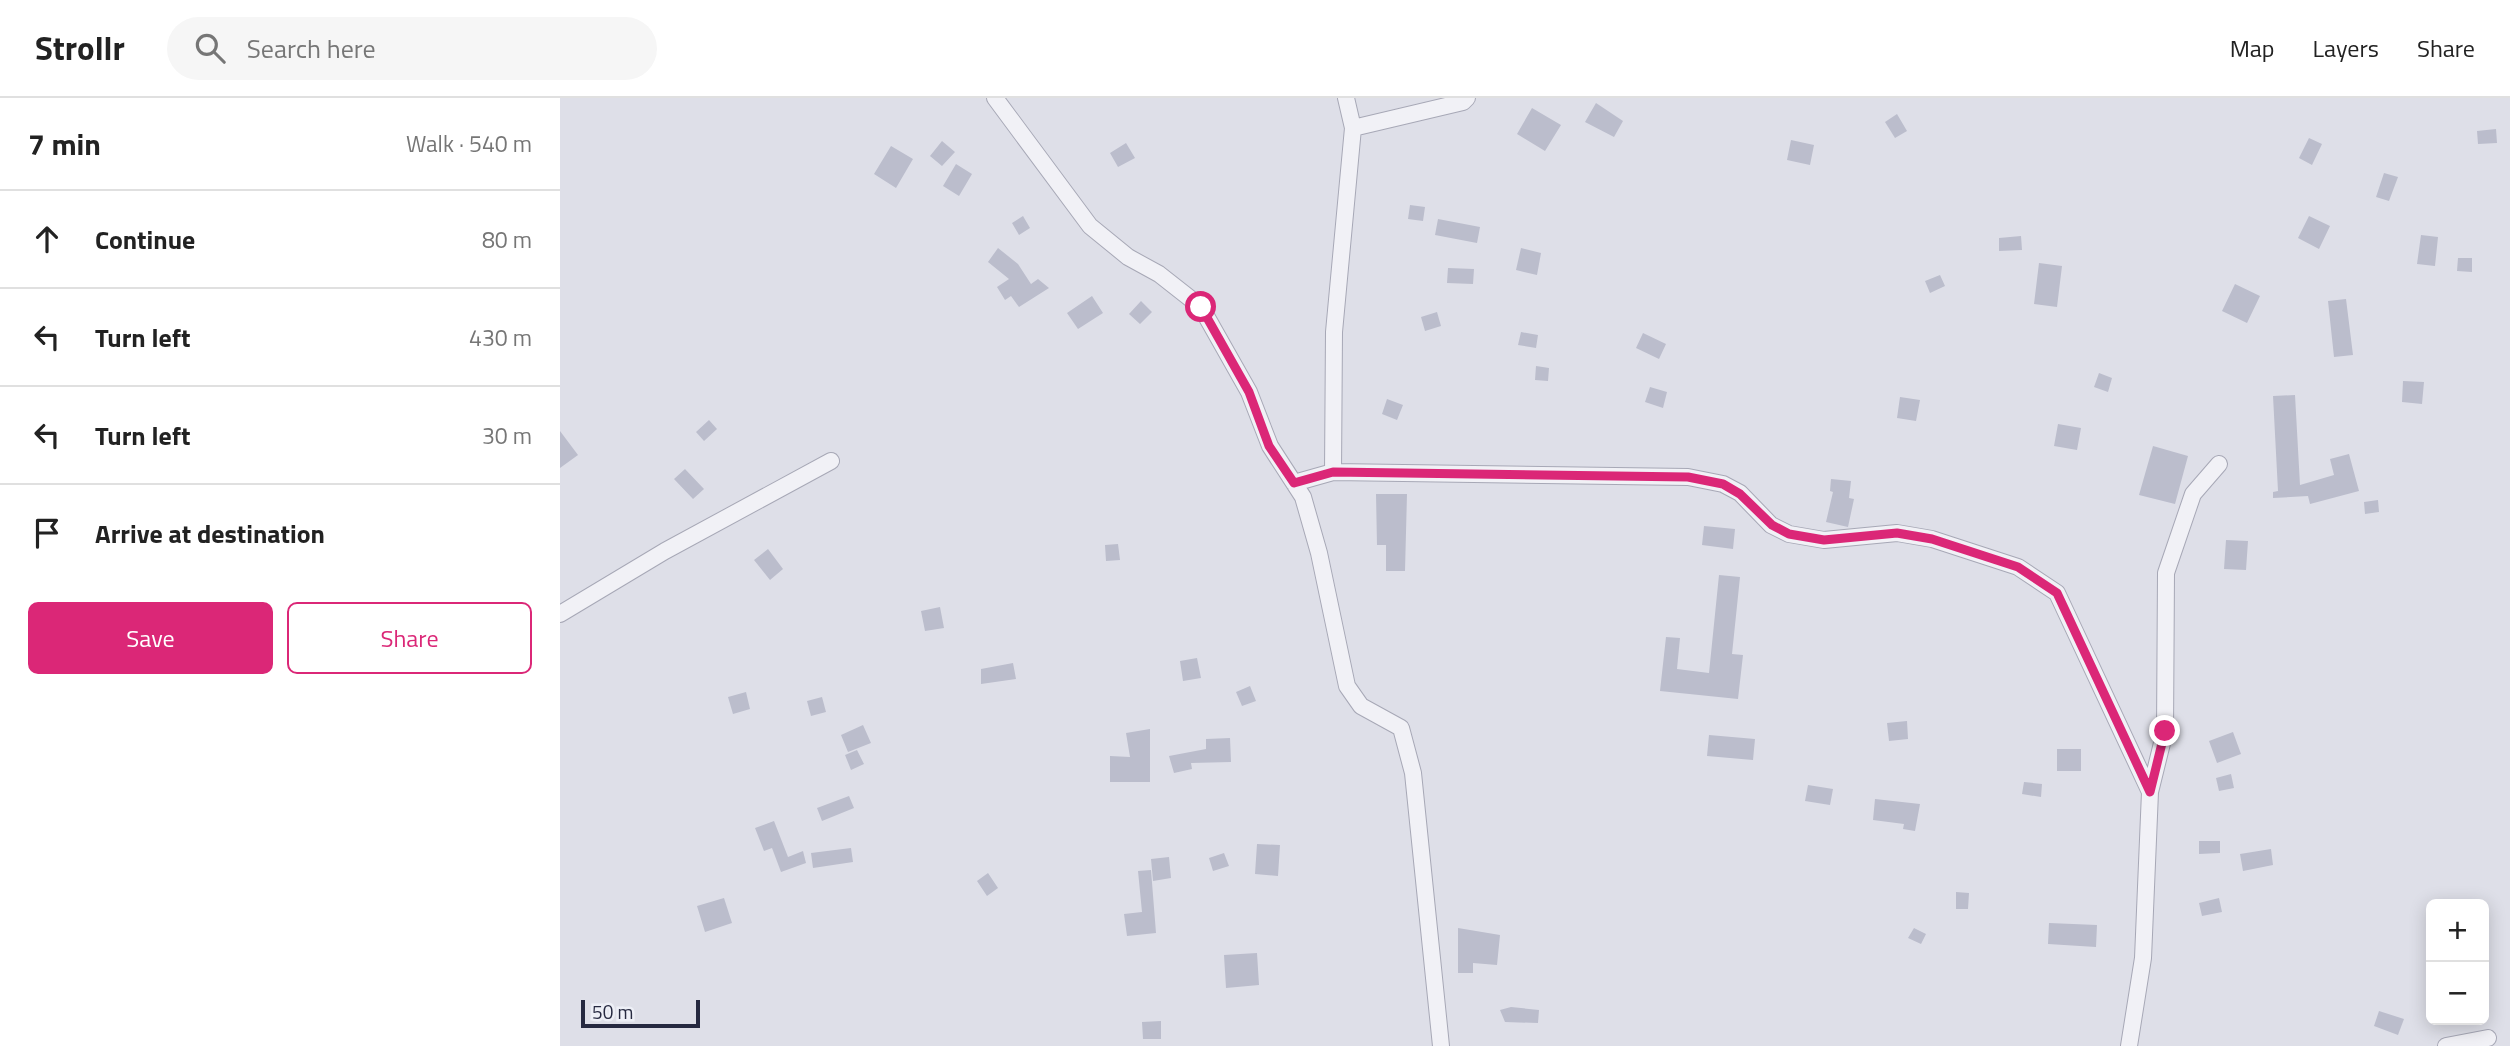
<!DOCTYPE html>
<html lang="en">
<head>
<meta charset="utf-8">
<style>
	:root { --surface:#fff; --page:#f6f6f6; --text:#222; --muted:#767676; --line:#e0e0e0; --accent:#db2777 }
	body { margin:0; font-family:"Titillium Web",sans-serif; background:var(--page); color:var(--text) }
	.controls { position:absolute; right:21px; bottom:21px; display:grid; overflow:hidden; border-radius:10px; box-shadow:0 4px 18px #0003 }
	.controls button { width:63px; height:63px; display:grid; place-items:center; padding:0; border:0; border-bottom:2px solid var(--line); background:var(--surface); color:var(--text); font:35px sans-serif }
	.scale { position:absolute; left:21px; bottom:18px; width:119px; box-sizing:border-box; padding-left:7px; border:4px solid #262940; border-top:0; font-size:19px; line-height:24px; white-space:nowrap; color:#262940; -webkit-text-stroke:5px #edeff6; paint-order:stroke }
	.stop { position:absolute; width:21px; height:21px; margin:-16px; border:5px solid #db2777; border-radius:50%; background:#fff }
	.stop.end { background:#db2777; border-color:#fff; box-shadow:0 2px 7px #0008 }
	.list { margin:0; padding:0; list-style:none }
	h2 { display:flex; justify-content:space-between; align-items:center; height:91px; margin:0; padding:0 28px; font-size:30px }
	h2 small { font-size:23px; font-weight:400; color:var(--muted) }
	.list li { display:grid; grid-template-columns:46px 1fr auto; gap:21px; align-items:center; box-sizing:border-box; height:98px; padding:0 28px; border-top:2px solid var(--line) }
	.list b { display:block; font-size:26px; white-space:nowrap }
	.list em { font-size:23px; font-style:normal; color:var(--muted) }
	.actions { display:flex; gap:14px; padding:21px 28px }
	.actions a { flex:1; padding:16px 0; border:2px solid var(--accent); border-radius:10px; text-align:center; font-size:24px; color:var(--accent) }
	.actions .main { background:var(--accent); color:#fff }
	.icon { flex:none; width:38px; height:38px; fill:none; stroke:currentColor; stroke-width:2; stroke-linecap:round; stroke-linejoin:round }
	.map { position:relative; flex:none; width:1950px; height:948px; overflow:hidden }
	header { display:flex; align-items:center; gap:42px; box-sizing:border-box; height:98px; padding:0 35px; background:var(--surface); border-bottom:2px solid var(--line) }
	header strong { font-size:33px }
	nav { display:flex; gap:38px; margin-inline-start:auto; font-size:24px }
	.search { width:490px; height:63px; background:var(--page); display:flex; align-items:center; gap:18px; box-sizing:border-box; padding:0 24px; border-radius:38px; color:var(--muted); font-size:26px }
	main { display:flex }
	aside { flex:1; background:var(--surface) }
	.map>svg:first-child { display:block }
</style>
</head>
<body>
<header>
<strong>Strollr</strong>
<div class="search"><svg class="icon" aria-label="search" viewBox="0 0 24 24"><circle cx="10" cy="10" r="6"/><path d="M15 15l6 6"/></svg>Search here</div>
<nav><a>Map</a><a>Layers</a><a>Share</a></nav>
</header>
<main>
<aside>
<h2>7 min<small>Walk · 540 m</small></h2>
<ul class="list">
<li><svg class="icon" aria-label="ahead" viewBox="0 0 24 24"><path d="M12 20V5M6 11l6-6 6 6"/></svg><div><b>Continue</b></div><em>80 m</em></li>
<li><svg class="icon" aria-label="left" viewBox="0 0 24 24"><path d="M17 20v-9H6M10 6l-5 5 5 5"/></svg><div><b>Turn left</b></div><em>430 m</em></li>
<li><svg class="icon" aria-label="left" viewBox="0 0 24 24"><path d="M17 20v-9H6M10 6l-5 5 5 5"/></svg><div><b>Turn left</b></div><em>30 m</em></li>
<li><svg class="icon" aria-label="arrive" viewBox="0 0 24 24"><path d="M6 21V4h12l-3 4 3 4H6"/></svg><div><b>Arrive at destination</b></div></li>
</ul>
<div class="actions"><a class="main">Save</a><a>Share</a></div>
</aside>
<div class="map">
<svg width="1950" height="948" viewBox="0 0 1950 948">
	<rect width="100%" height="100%" fill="#dedfe8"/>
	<path fill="#bbbdcc" d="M1036 5 1063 23 1054 39 1025 24Z
		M972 10 1001 27 985 53 957 36Z
		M1337 16 1347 33 1335 40 1325 24Z
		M1936 31 1937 45 1918 46 1917 33Z
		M1749 40 1762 46 1752 67 1739 60Z
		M1231 42 1254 47 1250 67 1227 62Z
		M382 43 395 54 382 68 370 58Z
		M566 45 575 60 558 69 550 55Z
		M331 48 353 61 336 90 314 76Z
		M396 66 412 76 399 98 383 88Z
		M1824 75 1838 79 1829 103 1816 99Z
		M850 107 865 109 863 123 848 121Z
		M463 118 470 130 459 137 452 125Z
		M1749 118 1770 128 1759 151 1738 140Z
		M878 121 920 129 917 145 875 137Z
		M1861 137 1878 139 1875 168 1857 166Z
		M1461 138 1462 152 1439 153V140Z
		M438 150 458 166 471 186 478 181 489 190 459 209 451 198 445 202 437 189 449 181 428 164Z
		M961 150 981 155 977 177 956 172Z
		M1898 160H1912V174L1897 173Z
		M1479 165 1502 168 1497 209 1474 206Z
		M888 170 914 171 913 186 887 185Z
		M1380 177 1385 188 1370 195 1365 183Z
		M1675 186 1700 198 1687 225 1662 213Z
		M532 198 543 215 518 231 507 215Z
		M1786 201 1793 257 1774 259 1768 203Z
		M581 203 592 214 580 226 569 216Z
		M877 214 881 228 865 233 861 219Z
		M961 234 978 237 976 250 958 247Z
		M1083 235 1106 246 1099 261 1076 250Z
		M976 268 989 270 988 283 975 282Z
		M1539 275 1552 280 1548 294 1534 289Z
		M1843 283 1864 284 1862 306 1842 304Z
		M1090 289 1107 294 1103 310 1085 304Z
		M1735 297 1740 387 1774 377 1770 361 1789 356 1799 393 1750 406 1748 398 1713 400V394L1718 393 1713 298Z
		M1340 299 1360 302 1356 323 1337 320Z
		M827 301 843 307 837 322 822 316Z
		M149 322 157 331 144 343 136 334Z
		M1498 326 1521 330 1517 352 1494 348Z
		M0 333 18 357 0 370Z
		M1593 348 1628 358 1615 406 1579 397Z
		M125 371 144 391 133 401 114 381Z
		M1271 381 1291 383 1289 400 1294 401 1288 429 1266 424 1273 394 1270 393Z
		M816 396H847L845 473H826V447H817Z
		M1818 402 1819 414 1805 416 1804 404Z
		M1144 428 1175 431 1173 451 1142 447Z
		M1666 442 1688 443 1686 472 1664 471Z
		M558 446 560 462 546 463 545 447Z
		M208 451 223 471 210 482 194 462Z
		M1159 477 1180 479 1172 556 1183 557 1178 601 1100 593 1106 539 1120 540 1117 571 1149 575Z
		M380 509 384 530 365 533 361 513Z
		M637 560 641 580 623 583 620 563Z
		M453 565 456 581 421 586V571Z
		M690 588 696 603 682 608 676 594Z
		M186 594 190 611 173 616 168 599Z
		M262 599 266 614 251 618 247 603Z
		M1347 623 1348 641 1329 643 1327 625Z
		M303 627 311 645 288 654 281 637Z
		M590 631V684H550V658L570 659 566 635Z
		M1673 634 1681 656 1657 665 1649 643Z
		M1149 637 1195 641 1193 662 1147 658Z
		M670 640 671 664 631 665 632 671 614 675 609 658 646 651V641Z
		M1497 651H1521V673H1497Z
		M297 652 304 666 291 672 285 657Z
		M1671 676 1674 690 1659 693 1656 680Z
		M1464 684 1482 686 1481 699 1462 696Z
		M1248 687 1273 691 1270 707 1245 703Z
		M289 698 294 710 262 723 257 710Z
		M1315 701 1360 706 1355 733 1343 731 1344 726 1313 722Z
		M214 723 228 759 243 753 246 765 221 774 212 750 204 753 195 730Z
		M1639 743H1660V755L1639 756Z
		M697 746 720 747 718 778 695 776Z
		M291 750 293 764 253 770 251 755Z
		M1711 751 1713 767 1683 773 1680 756Z
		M664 755 669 768 653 773 649 760Z
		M609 759 611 780 593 783 591 761Z
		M591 772 596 835 567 838 564 816 582 814 578 773Z
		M428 775 438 790 427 798 417 783Z
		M1396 794 1409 795 1408 811H1396Z
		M164 800 172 825 145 834 137 808Z
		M1659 800 1662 814 1642 818 1639 805Z
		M1489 825 1537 827 1536 849 1488 846Z
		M898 830 940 837 937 867 913 865V875H898Z
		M1354 830 1366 836 1361 846 1348 840Z
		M697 855 699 887 666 890 664 857Z
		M951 909 979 912 978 925 945 924 940 912Z
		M1819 913 1844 921 1838 937 1814 928Z
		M601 923V941H583L582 924Z"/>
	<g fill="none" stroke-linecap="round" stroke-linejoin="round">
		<g stroke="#a7a8b6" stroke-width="18">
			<path id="minor" d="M435 0 530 128 568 159 599 176 641 209 689 294 710 348 743 399 759 455 787 588 801 608 841 630 853 675 881 948
				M793 30 903 4 907 0
				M773 374 774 234 793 30 786 0
				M734 385 773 374 1128 379 1163 386 1180 395 1211 427 1229 436 1264 442 1337 435 1372 441 1458 469 1497 495 1590 694 1583 860 1569 948
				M0 516 105 453 271 363
				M1590 694 1605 633 1606 475 1633 396 1659 366
				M1886 948 1928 940"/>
		</g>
		<use href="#minor" stroke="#f1f1f6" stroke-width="16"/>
	</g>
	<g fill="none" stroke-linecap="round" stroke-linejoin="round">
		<path stroke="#db2777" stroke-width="9" d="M641 209 689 294 709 348 734 385 773 374 1128 379 1163 386 1180 396 1212 427 1229 436 1264 442 1337 435 1372 441 1458 469 1497 495 1590 694 1605 633"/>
	</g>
</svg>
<div class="controls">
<button>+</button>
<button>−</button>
</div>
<div class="scale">50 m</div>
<div class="stop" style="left:641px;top:209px"></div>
<div class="stop end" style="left:1605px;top:633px"></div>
</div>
</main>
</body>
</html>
